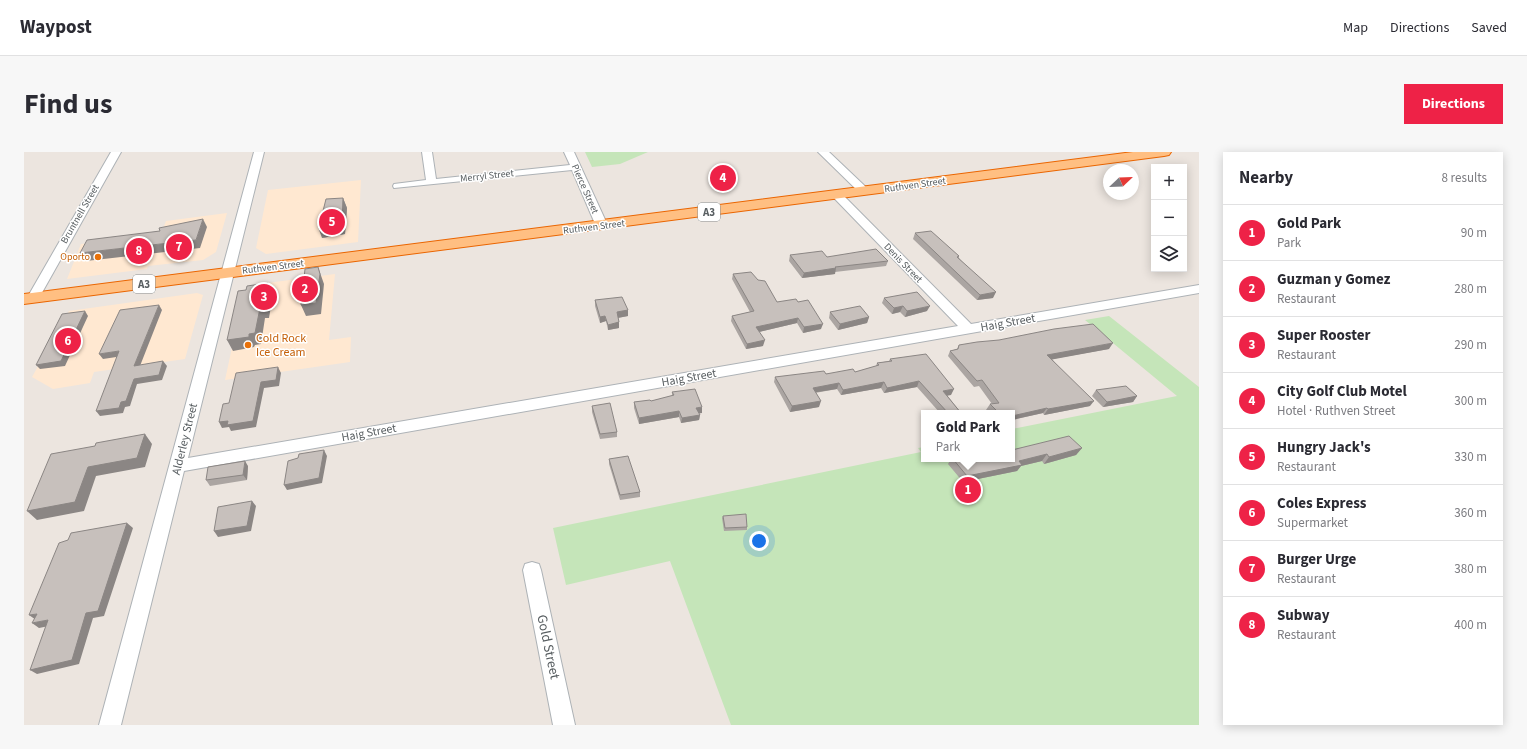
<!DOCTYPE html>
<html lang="en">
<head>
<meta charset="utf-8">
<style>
	:root { --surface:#fff; --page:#f7f7f7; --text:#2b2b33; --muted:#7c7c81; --line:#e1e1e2; --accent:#ee2247 }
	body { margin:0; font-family:"Source Sans 3",sans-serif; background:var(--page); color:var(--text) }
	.controls { position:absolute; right:12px; top:12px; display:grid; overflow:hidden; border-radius:0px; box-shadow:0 2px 10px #0003 }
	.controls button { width:36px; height:36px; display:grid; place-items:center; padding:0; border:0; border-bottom:1px solid var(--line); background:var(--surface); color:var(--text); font:20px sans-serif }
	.compass { position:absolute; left:1079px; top:12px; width:36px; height:36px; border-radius:50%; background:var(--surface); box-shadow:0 2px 10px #0003; rotate:67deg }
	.you { position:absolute; left:735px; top:389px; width:14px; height:14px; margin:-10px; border:3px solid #fff; border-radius:50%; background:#1a73e8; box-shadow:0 0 0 6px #1a73e833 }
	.badge { display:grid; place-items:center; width:26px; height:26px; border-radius:50%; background:var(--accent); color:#fff; font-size:13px; font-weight:700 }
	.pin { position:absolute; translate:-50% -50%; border:2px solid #fff; box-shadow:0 1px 4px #0006 }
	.popup { position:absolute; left:897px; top:258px; width:94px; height:52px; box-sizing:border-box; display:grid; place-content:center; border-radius:0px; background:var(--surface); filter:drop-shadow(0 1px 3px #0005); font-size:13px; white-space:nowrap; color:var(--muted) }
	.popup b { font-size:15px; color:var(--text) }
	.popup::after { content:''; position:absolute; left:50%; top:100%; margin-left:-8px; border:8px solid transparent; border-top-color:var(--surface) }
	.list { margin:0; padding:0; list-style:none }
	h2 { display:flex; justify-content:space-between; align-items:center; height:52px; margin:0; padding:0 16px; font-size:17px }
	h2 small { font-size:13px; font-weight:400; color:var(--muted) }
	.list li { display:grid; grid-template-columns:26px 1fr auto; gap:12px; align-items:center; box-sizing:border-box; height:56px; padding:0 16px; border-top:1px solid var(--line) }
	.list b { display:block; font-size:15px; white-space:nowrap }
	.list p { margin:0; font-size:13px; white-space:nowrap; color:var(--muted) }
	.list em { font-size:13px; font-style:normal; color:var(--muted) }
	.icon { flex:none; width:22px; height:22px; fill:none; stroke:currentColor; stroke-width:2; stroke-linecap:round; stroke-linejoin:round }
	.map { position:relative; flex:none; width:1175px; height:573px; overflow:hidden; border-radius:0px }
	header { display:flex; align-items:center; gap:24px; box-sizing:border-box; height:56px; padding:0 20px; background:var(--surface); border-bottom:1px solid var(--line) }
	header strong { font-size:19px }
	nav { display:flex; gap:22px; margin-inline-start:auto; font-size:14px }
	.intro { display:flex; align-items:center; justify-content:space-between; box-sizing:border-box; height:96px; padding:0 24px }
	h1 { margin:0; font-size:28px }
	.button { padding:10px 18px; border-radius:0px; background:var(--accent); color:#fff; font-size:14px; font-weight:700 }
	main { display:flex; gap:24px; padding:0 24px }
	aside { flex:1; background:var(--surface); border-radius:0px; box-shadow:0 2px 10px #0003 }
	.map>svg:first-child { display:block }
</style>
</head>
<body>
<header>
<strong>Waypost</strong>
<nav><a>Map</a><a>Directions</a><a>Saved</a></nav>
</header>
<div class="intro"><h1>Find us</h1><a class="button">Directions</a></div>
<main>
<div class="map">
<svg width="1175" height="573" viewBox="0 0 1175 573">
	<rect width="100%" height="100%" fill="#ece5df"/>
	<path fill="#ffe8d1" d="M337 28 334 90 242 102 232 96 244 38Z
		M203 61 192 100 179 108 124 114 123 117 43 127 57 92 137 82 142 69Z
		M311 122 305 188 327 185 326 210 201 228 219 144 234 133 243 131Z
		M173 141 179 143 161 207 70 220 66 231 29 237 8 225 45 159Z"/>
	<path fill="#c5e5b9" d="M561 0H624L596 12 568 15Z
		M1085 164 1175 235V573H707L646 409 542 433 529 376 897 300 894 296 900 295V307H988V277L1153 244 1061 168Z"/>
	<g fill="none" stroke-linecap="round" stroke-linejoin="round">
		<g stroke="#adb2b6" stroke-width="2">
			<path id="minor" d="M87 0H97L15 146 14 149H4L3 146Z
				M230 0H240L164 306 934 174 809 45 808 43 809 41H817L947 172 1175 133V141L160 319 97 573H75Z
				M398 0H408L412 27 546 13 540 0H550L584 74 578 77 572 74 548 18 370 36 369 34 370 32 402 28Z
				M794 0H805L845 38 846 40 845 42H837Z
				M508 410 515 412 517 418 551 573H529L499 418 501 412Z"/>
		</g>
		<g stroke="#ea6500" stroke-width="2">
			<path id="highway" d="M1109 0H1147L1145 3 1140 4 0 152V142Z"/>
		</g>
		<use href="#minor" fill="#fff" fill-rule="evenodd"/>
		<use href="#highway" fill="#ffbf82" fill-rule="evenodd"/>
	</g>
	<path fill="#aba5a2" d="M319 46 323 56 321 82 298 86 300 68 298 63Z
		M891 81 935 104V106L969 146 953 148 889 87Z
		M766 103 803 105 864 109 862 114 811 120V122L778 126 765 109Z
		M709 122 753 150 797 177 779 181 773 171 735 180 739 194 722 197 707 169 708 164 726 160 708 127Z
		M860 146 903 159 881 165 876 160 868 162 858 151Z
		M571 148 604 158V164L594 166 595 170V176L584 178 582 169 576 171 571 154Z
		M806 160 845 165 843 171 814 178 805 166Z
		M935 193 1085 197 1028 207 1066 254 1020 263 1019 261 988 268V261H965L962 258 966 252H968L955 234 950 235 924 204 926 199 933 197Z
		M866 207 927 243H923L937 261H916L893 235 860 241 857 236 817 243 813 237 791 241 795 255 766 260 750 230 751 225 831 220 852 214 853 211 865 209Z
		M1072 238 1113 244 1109 250 1079 255 1068 244Z
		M648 240 678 261H675L676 263 675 268 657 271 655 265 615 272 610 256V250L627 249 648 244Z
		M568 254 593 280V285L576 287 568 260Z
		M1058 296 1052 303 1020 312 1018 309 997 314 993 319 939 330 924 312 927 307H988Z
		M585 307 616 340V345L596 348 585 312Z
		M224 314 223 328 186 334 182 328Z
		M699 364 723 375V378L700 379 698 366Z"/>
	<path fill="#8b8684" d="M319 46 323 56 321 82 298 86 294 75Z
		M179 67 183 75 176 96 62 109 56 101 172 88Z
		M294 115 300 132 297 162 282 164 277 153Z
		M812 116 811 122 778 126 780 121Z
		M244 131 249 142 245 166H241L237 192 231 193 230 195 209 199 203 188 225 182 236 156Z
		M972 140 969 146 953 148 956 143Z
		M135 153 138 158 114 219 110 214Z
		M879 154 876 160 868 162 870 156Z
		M906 154 903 159 881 165 883 159Z
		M604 158V164L593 166V160Z
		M61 159 64 164 41 214 16 217 12 213Z
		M581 164 582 169 576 171V165Z
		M845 165 843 171 814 178 816 172Z
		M774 166 773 171 731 181 732 175Z
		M595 170V176L584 178V173Z
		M799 172 797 177 779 181 780 175Z
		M741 188 739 194 722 197 723 192Z
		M1089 191 1085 197 1020 209 1023 203Z
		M95 199 99 204 79 207 75 202Z
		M139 209 143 214 138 228 113 232 106 254 101 255 99 261 76 264 72 259 97 250 110 227Z
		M254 215 257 221 255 234 240 236 232 275 207 279 205 275 198 276 195 270 237 230Z
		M895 229 893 235 860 241 863 236Z
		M860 230 857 236 817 243 819 238Z
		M815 231 813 237 787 241 789 236Z
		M930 237 927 243 917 245 919 239Z
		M1113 244 1109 250 1079 255 1083 250Z
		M797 249 795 255 766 260 768 254Z
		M1070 249 1066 254 1020 263 1024 257Z
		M678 255V261L671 262 672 256Z
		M1023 256 1019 261 988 268V264Z
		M655 259V265L615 272V266Z
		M676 263 675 268 657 271 658 266Z
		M121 282 128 292 121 315 72 324 60 359 13 368 3 359 64 315Z
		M1058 296 1052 303 1020 312 1025 305Z
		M300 298 303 304 298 331 263 338 260 333Z
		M1023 302 1018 309 997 314 993 319 939 330 943 324 995 309Z
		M221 309 224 314 223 328 219 323Z
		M228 349 232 354 227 379 194 385 190 379Z
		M103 371 109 376 80 464 69 466 55 512 13 522 6 518Z
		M13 462 12 468 5 463Z
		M24 468 30 473 15 476 8 471Z"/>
	<path fill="#c7c0bc" stroke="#8b8684" d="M319 46 318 72 294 75 305 62 298 63 302 47Z
		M179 67 172 88 56 101 63 88 136 79 135 76Z
		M907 79 935 104 933 105 972 140 956 143 891 81Z
		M852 97 864 109 811 115 812 116 780 121 766 103 798 99 803 105Z
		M294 115 296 122 292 151 277 153 281 117Z
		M727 120 734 128 741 129 753 150 772 147 774 150 784 148 799 172 780 175 774 166 732 175 741 188 723 192 708 164 730 159 709 122Z
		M244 131 240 155 236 156 231 181 225 182V185L203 188 214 139 222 138 223 134Z
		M893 140 906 154 883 159 879 154 870 156 860 146Z
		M598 145 604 158 593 160 595 170 584 173 581 164 576 165 571 148Z
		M135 153 110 214 139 209 135 223 110 227 102 249 97 250 95 256 72 259 95 199 75 202 96 158Z
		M836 154 845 165 816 172 806 160Z
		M61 159 37 209 12 213 38 162Z
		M1069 172 1089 191 1023 203 1070 249 1024 257 1023 256 988 264V261H975L966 252 975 251 958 228 953 229 926 199 934 197 935 193 953 190 975 188 1030 177Z
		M902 202 930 237 919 239 937 261H924L895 229 863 236 860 230 819 238 815 231 789 236 797 249 768 254 751 225 800 219 802 222 829 217 831 220 855 213 853 211 868 209 866 207Z
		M254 215 252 228 237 230 229 269 203 273 204 269 195 270 199 252 205 251 212 221Z
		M1102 234 1113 244 1083 250 1072 238Z
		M671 237 678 255 672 256 676 263 658 266 655 259 615 266 610 250 626 248 627 249 650 243 648 240Z
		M586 251 593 280 576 282 568 254Z
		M121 282 113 306 64 315 51 350 3 359 27 302 71 294 72 291Z
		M1045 284 1058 296 1025 305 1023 302 995 309 998 313 943 324 929 307H988V298Z
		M300 298 295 326 260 333 264 309 274 306 275 302Z
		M604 304 616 340 596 343 585 307Z
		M221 309 219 323 182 328 184 315Z
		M228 349 223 374 190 379 194 355Z
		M722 362 723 375 701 376 699 364Z
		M103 371 74 459 62 461 48 508 6 518 24 468 8 471 13 462 5 463 35 391 44 388 47 381Z"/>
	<g fill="#e8710a" stroke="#fff" stroke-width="1.5">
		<circle cx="74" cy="105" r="4"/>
		<circle cx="224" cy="193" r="4"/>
	</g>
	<g text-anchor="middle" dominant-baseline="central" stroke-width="3" stroke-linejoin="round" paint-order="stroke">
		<g font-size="10" fill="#585e61" stroke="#fff">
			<text transform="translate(463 24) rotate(-6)">Merryl Street</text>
			<text transform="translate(891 33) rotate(-8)">Ruthven Street</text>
			<text transform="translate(561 37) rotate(66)">Pierce Street</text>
			<text transform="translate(56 62) rotate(-60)">Bruntnell Street</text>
			<text transform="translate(570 75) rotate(-7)">Ruthven Street</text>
			<text transform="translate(879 111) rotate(46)">Denis Street</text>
			<text transform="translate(249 115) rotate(-7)">Ruthven Street</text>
		</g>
		<g font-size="10" fill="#c56008" stroke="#fff" text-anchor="end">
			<text x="66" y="105">Oporto</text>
		</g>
		<g fill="#fff" stroke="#8a8e90" stroke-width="1">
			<rect x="674" y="51" width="22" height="18" rx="3"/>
			<rect x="109" y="123" width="22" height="18" rx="3"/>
		</g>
		<g font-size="11" font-weight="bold" fill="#585e61">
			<text x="685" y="60">A3</text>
			<text x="120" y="132">A3</text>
		</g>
		<g font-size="12" fill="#585e61" stroke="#fff">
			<text transform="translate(984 171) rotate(-10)">Haig Street</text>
			<text transform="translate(665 226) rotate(-10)">Haig Street</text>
			<text transform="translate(345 281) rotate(-10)">Haig Street</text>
			<text transform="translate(161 287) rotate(-76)">Alderley Street</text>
		</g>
		<g font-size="12" fill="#c56008" stroke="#fff" text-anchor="start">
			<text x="232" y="186">Cold Rock<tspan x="232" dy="14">Ice Cream</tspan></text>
		</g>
		<g font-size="14" fill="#585e61" stroke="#fff">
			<text transform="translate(524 495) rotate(78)">Gold Street</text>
		</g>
	</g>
</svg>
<div class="controls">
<button>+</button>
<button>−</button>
<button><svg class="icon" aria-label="layers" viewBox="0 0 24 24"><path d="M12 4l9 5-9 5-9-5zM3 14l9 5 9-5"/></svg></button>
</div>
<svg class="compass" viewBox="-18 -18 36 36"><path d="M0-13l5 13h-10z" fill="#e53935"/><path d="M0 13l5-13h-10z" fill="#7c7c81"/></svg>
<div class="you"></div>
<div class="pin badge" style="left:944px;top:338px">1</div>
<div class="popup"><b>Gold Park</b>Park</div>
<div class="pin badge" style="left:281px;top:137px">2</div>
<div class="pin badge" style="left:240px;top:145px">3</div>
<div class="pin badge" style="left:699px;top:26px">4</div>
<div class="pin badge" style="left:308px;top:70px">5</div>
<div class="pin badge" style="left:44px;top:189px">6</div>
<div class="pin badge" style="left:155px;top:95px">7</div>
<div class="pin badge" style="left:115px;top:99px">8</div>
</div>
<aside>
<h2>Nearby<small>8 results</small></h2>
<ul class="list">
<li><span class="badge">1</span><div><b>Gold Park</b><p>Park</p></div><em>90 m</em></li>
<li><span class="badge">2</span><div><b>Guzman y Gomez</b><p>Restaurant</p></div><em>280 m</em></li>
<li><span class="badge">3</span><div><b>Super Rooster</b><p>Restaurant</p></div><em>290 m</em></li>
<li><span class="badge">4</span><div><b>City Golf Club Motel</b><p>Hotel · Ruthven Street</p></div><em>300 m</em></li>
<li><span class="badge">5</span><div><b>Hungry Jack's</b><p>Restaurant</p></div><em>330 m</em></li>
<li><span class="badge">6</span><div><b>Coles Express</b><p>Supermarket</p></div><em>360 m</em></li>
<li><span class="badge">7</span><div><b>Burger Urge</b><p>Restaurant</p></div><em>380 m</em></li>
<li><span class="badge">8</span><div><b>Subway</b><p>Restaurant</p></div><em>400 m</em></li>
</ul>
</aside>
</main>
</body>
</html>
